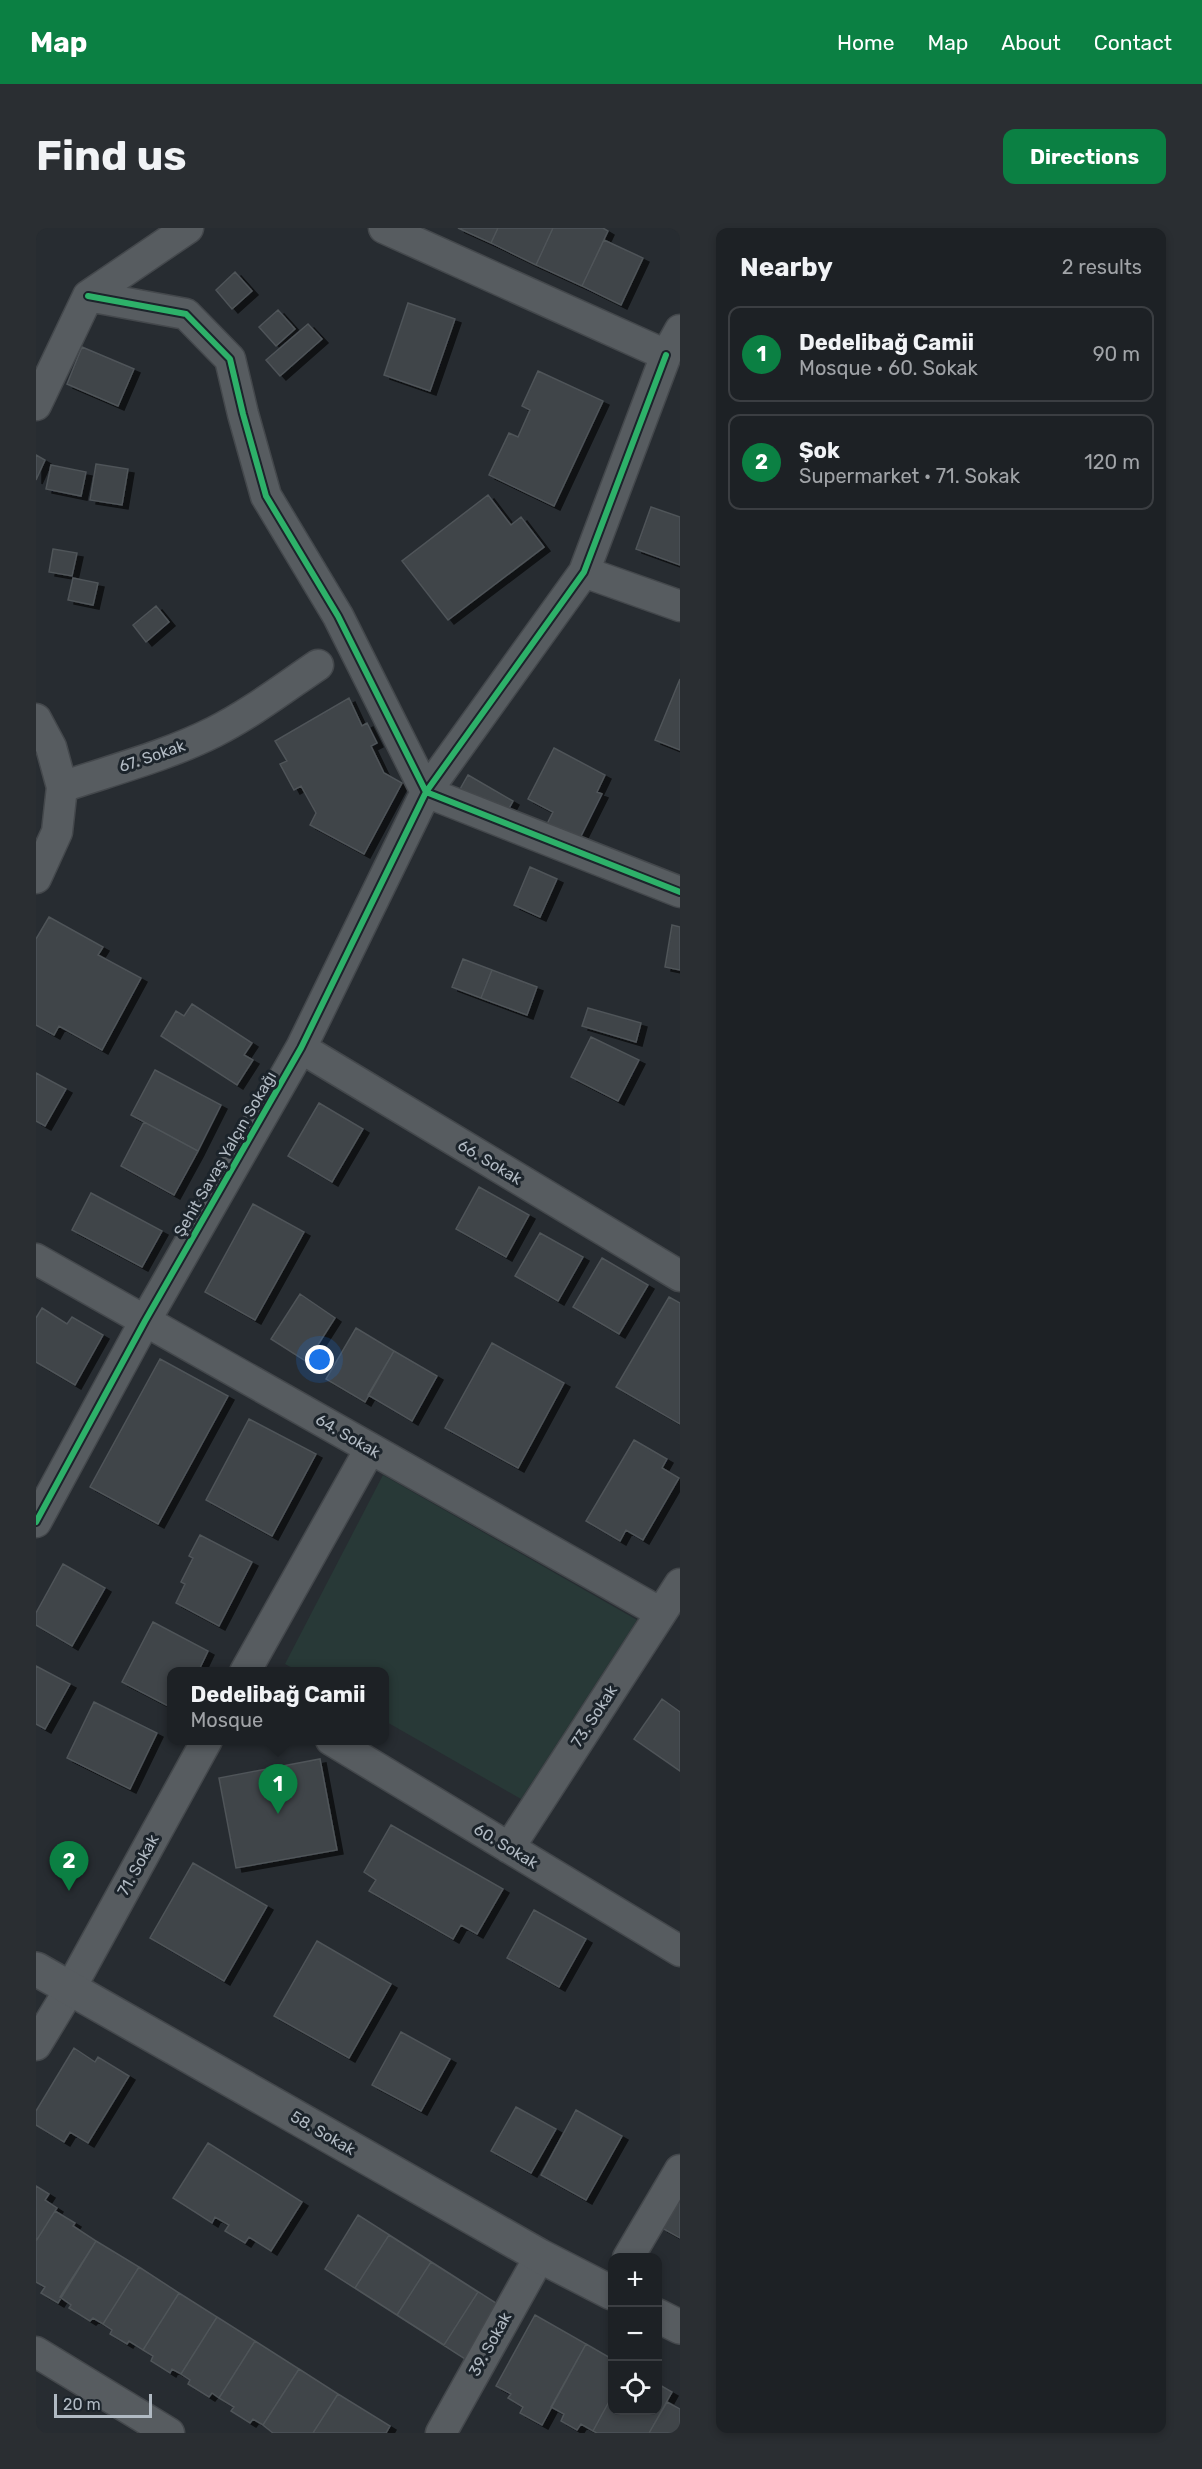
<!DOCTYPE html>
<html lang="en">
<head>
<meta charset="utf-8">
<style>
	:root { --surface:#1d2125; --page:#2a2e32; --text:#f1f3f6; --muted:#a0a3a7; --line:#3b3e42; --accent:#0b8043 }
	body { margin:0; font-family:Rubik,sans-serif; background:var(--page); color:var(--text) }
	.controls { position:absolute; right:18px; bottom:18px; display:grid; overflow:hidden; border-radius:12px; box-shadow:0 3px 9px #0003 }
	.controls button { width:54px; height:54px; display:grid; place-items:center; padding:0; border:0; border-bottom:2px solid var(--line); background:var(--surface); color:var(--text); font:30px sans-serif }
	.scale { position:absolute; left:18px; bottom:15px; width:98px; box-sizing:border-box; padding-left:6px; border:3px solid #b1bac3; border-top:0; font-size:16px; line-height:21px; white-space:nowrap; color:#b1bac3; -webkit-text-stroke:4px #1c242b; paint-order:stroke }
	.you { position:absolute; left:284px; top:1132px; width:21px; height:21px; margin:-15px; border:4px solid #fff; border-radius:50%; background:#1a73e8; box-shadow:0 0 0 9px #1a73e833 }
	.badge { display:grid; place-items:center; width:39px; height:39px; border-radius:50%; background:var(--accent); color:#fff; font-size:20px; font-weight:700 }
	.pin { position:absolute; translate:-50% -50px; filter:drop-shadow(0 2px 3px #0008) }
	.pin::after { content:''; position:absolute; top:32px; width:21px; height:18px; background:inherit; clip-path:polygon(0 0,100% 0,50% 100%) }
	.popup { position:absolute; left:131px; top:1439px; width:222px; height:78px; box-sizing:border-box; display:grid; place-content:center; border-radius:12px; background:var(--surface); filter:drop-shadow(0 2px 4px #0005); font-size:20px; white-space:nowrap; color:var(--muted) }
	.popup b { font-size:22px; color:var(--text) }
	.popup::after { content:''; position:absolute; left:50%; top:100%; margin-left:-12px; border:12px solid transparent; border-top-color:var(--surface) }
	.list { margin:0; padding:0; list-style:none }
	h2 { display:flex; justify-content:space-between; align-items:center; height:78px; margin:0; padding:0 24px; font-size:26px }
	h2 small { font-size:20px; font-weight:400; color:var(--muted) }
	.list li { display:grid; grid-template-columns:39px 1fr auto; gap:18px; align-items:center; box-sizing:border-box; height:96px; margin:0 12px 12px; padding:0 12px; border:2px solid var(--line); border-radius:12px }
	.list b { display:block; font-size:22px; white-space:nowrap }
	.list p { margin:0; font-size:20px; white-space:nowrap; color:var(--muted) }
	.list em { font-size:20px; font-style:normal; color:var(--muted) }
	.icon { flex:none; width:33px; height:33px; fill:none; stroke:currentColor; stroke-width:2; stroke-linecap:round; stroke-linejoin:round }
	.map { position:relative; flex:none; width:644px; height:2205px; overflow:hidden; border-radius:12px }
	header { display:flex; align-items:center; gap:36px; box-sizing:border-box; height:84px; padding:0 30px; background:var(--accent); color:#fff }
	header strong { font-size:28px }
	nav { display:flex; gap:33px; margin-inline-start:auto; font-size:21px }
	.intro { display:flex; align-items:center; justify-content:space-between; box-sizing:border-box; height:144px; padding:0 36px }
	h1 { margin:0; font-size:42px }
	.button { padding:15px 27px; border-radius:12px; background:var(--accent); color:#fff; font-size:21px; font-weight:700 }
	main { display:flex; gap:36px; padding:0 36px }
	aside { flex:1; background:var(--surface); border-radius:12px; box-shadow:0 3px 9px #0003 }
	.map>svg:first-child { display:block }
</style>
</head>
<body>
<header>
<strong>Map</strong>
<nav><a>Home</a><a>Map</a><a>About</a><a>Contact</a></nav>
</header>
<div class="intro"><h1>Find us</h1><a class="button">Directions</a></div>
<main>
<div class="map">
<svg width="644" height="2205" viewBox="0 0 644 2205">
	<defs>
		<filter id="shadow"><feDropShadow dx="6" dy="4" stdDeviation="0" flood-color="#0009"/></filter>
	</defs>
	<rect width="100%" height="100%" fill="#272c31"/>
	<path fill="#283937" d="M347 1247 601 1392 485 1571 349 1493 348 1444 262 1443 249 1436Z"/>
	<path fill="#3f4448" stroke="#4f5459" stroke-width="1.5" filter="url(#shadow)" d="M422 0H462L455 15Z
		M462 0H517L500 37 455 15Z
		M517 0H567L572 3 546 58 500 37Z
		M568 12 607 30 585 77 546 58Z
		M199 44 216 63 196 81 180 62Z
		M372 75 419 91 394 163 348 147Z
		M242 82 259 101 240 118 223 99Z
		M272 96 286 111 244 148 230 132Z
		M46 119 98 141 82 178 31 156Z
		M502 143 567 173 518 278 453 247 473 205 482 209 494 182 486 178Z
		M0 227 9 232 0 252Z
		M60 236 92 241 86 277 54 272Z
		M15 237 50 244 45 268 10 261Z
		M452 267 475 297 485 289 508 319 412 392 366 333Z
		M615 279 644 289V337L600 321Z
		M17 321 41 325 36 348 13 344Z
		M37 350 62 355 57 377 32 372Z
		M120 378 133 394 110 414 97 397Z
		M644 451V522L619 512Z
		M313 470 326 498 331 495 341 515 335 518 348 545 366 555 328 626 274 597 280 585 265 558 258 562 244 536 251 533 239 513Z
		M518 520 569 547 561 564 566 566 542 614 510 598 517 584 492 571Z
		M432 547 477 573 464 597 419 570Z
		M494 639 521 651 504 689 478 677Z
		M13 689 67 719 62 727 105 750 66 822 23 798 18 807 0 797V711Z
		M636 697 644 699V742L629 739Z
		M427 731 456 742 445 770 416 759Z
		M456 742 501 759 491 787 445 770Z
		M156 776 216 815 208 827 217 832 201 857 125 808 140 783 148 788Z
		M552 780 605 795 600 814 546 798Z
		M555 809 603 832 582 873 535 849Z
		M119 842 185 877 162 923 95 887Z
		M0 845 30 861 9 898 0 893Z
		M283 875 327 901 296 954 252 928Z
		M108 894 162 923 138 967 85 938Z
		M443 959 493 987 470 1029 420 1001Z
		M55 965 126 1003 106 1039 36 1002Z
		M217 976 268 1004 219 1092 169 1064Z
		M504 1005 547 1029 522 1073 479 1048Z
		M566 1030 612 1057 583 1106 537 1079Z
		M264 1066 299 1090 271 1134 235 1111Z
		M633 1069 644 1075V1196L580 1159Z
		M6 1080 31 1096 36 1089 67 1107 39 1157 0 1134V1090Z
		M320 1100 358 1123 329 1174 290 1151Z
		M456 1115 528 1155 482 1240 409 1200Z
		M358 1123 401 1148 376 1193 332 1167Z
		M124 1131 192 1168 122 1296 54 1259Z
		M213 1191 280 1226 236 1308 170 1272Z
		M598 1212 631 1231 626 1240 643 1250 607 1312 590 1302 584 1313 550 1293Z
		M164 1307 216 1334 183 1398 140 1375 149 1356 145 1354 157 1330 153 1328Z
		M27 1336 69 1360 36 1418 0 1397V1385Z
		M117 1394 172 1423 162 1444H136V1480L86 1454Z
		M0 1438 34 1456 9 1501 0 1496Z
		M626 1471 644 1484V1543L598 1511Z
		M58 1474 121 1505 94 1561 31 1530Z
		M284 1531 301 1622 200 1640 183 1550Z
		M355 1597 467 1661 441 1706 425 1697 417 1711 333 1663 340 1652 328 1644Z
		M157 1635 231 1678 188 1753 114 1710Z
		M498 1682 550 1711 523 1759 471 1730Z
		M281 1713 355 1756 313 1830 238 1788Z
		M365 1804 414 1831 385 1883 336 1857Z
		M38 1820 59 1834 62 1829 93 1848 52 1915 34 1904 28 1914 0 1897V1883Z
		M480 1879 520 1901 495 1945 455 1923Z
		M540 1882 586 1908 550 1972 505 1947Z
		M172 1915 266 1974 235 2023 213 2009 209 2015 189 2003 193 1997 179 1989 176 1995 137 1970Z
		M0 1958 13 1966 9 1972 21 1980 0 2013Z
		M644 1969V2010L626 2000Z
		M19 1983 39 1995 37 1998 60 2013 22 2075 5 2065 9 2059 0 2054V2013Z
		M322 1987 463 2077 429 2131 289 2041Z
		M353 2007 395 2034 361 2087 319 2060Z
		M60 2013 103 2039 67 2096 57 2090 54 2093 33 2080 35 2077 24 2069Z
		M395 2034 442 2064 408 2117 361 2087Z
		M103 2039 143 2065 107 2122 93 2113 91 2116 74 2106 76 2102 67 2096Z
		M143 2065 181 2089 145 2146 136 2141 134 2145 115 2133 117 2128 107 2122Z
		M499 2087 550 2116 506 2197 484 2185 487 2179 472 2170 475 2166 460 2158Z
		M181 2089 219 2113 183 2170 176 2165 173 2169 152 2156 154 2152 145 2146Z
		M219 2113 263 2141 227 2197 217 2191 214 2195 195 2183 198 2179 183 2170Z
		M550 2116 576 2131V2168L557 2203 545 2196 541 2202 525 2193 528 2186 515 2179Z
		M263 2141 302 2166 277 2205H237L227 2197Z
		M622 2156 636 2164 613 2205H561L557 2203 576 2168V2182H622Z
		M302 2166 354 2198 350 2205H277Z
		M631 2174 644 2181V2205H613Z"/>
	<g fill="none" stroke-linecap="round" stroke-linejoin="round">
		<g stroke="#44484c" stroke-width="33">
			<path id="minor" d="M348 0 630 127 644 102
				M52 68 150 86 194 131 207 186 230 268 302 388 390 564 644 664
				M52 68 152 0
				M0 177 52 68
				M548 344 644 378
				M0 491 15 519 26 559
				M0 650 21 604 26 559C76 542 130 528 178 504 214 486 248 460 282 437
				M265 820 644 1048
				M0 1031 625 1385
				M0 1294 109 1093 265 820 390 564 548 344 630 127
				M209 1444 334 1221
				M295 1512 644 1723
				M473 1620 644 1356
				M0 1817 34 1761 171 1512
				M592 2030 644 1942
				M0 2124 133 2205
				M405 2205 504 2028"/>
		</g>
		<g stroke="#44484c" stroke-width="36">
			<path id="tertiary" d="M0 1741 504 2028 576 2065
				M622 2088 644 2099"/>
		</g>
		<use href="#minor" stroke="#575c60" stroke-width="30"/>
		<use href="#tertiary" stroke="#575c60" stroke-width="33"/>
		<g stroke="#1c242b" stroke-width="10">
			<path id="cycleway" d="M52 68 150 86 194 131 207 186 230 268 302 388 390 564 644 664
				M0 1294 109 1093 265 820 390 564 548 344 630 127"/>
		</g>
		<use href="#cycleway" stroke="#2db169" stroke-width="6"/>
	</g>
	<g text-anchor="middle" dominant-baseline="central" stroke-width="6" stroke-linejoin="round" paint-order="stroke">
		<g font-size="16" fill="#b1bac3" stroke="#1c242b">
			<text transform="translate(116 528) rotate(-19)">67. Sokak</text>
			<text transform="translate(189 926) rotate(-60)">Şehit Savaş Yalçın Sokağı</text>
			<text transform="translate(454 934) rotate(31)">66. Sokak</text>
			<text transform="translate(312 1208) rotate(30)">64. Sokak</text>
			<text transform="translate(558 1488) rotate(-57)">73. Sokak</text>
			<text transform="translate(470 1618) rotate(31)">60. Sokak</text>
			<text transform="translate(102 1637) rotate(-61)">71. Sokak</text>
			<text transform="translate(287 1905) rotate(30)">58. Sokak</text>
			<text transform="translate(454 2116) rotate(-61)">39. Sokak</text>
		</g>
	</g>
</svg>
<div class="controls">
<button>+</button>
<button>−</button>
<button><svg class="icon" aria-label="locate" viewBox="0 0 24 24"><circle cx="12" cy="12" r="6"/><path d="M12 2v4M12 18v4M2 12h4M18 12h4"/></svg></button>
</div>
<div class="scale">20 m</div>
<div class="you"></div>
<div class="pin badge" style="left:242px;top:1586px">1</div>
<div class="popup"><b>Dedelibağ Camii</b>Mosque</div>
<div class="pin badge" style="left:33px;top:1663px">2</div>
</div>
<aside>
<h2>Nearby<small>2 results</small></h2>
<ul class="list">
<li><span class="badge">1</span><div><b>Dedelibağ Camii</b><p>Mosque · 60. Sokak</p></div><em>90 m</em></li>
<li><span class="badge">2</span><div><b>Şok</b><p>Supermarket · 71. Sokak</p></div><em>120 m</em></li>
</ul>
</aside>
</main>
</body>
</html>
